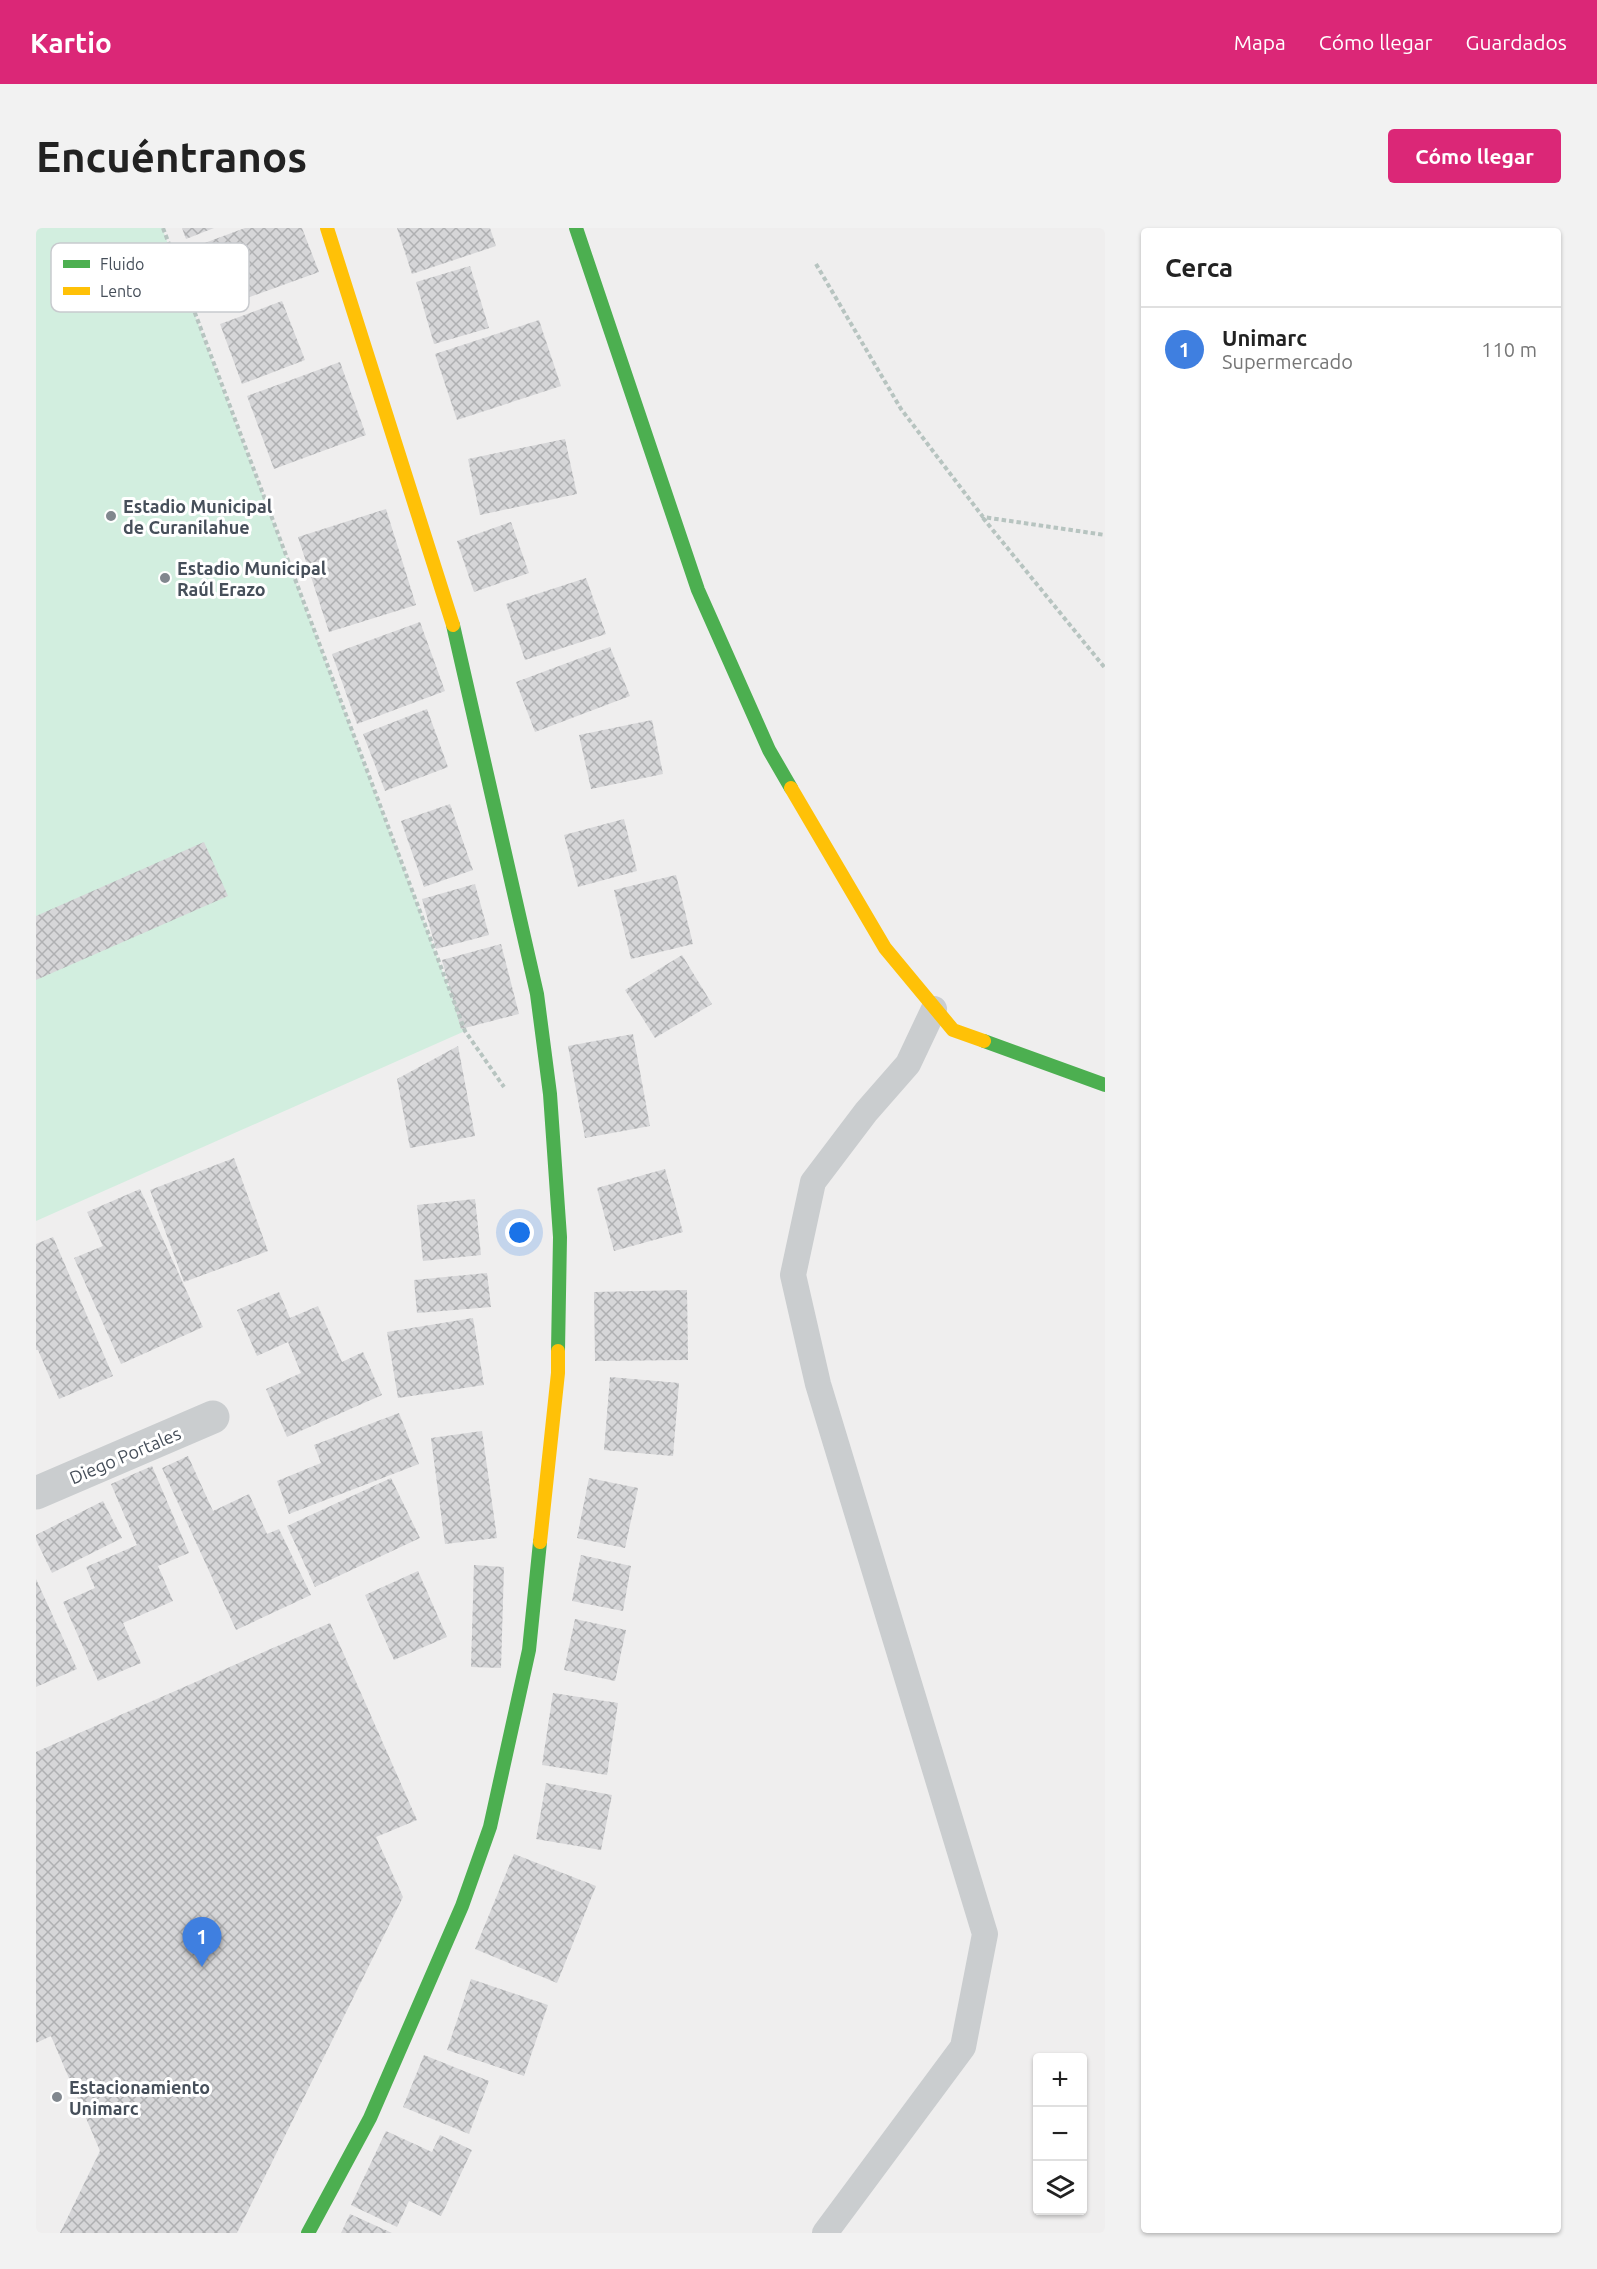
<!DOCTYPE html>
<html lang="es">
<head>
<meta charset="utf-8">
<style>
	:root { --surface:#fff; --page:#f2f2f2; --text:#222; --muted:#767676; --line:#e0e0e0; --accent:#db2777 }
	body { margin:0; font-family:Ubuntu,sans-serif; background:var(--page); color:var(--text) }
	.controls { position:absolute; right:18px; bottom:18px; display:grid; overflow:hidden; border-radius:6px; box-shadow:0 2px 4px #0004 }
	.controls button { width:54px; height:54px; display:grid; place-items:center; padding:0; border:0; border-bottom:2px solid var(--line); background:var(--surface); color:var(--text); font:30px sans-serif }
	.you { position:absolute; left:484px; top:1005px; width:21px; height:21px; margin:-15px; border:4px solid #fff; border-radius:50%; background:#1a73e8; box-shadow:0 0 0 9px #1a73e833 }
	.badge { display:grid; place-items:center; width:39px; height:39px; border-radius:50%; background:var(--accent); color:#fff; font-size:20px; font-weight:700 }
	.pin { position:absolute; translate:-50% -50px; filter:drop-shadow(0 2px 3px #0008) }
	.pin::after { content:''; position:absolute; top:32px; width:21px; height:18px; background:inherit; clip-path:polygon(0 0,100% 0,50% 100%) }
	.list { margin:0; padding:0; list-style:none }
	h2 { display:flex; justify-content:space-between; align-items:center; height:78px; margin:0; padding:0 24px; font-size:26px }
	h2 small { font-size:20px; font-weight:400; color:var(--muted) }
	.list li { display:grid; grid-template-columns:39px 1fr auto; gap:18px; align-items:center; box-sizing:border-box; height:84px; padding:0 24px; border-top:2px solid var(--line) }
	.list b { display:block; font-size:22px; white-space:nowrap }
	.list p { margin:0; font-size:20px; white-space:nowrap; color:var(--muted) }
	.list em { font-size:20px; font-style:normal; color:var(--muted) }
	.icon { flex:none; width:33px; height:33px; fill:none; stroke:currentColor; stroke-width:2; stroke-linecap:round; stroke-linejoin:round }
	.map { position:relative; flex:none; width:1069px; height:2005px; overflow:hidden; border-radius:6px }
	header { display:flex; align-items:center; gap:36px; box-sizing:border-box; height:84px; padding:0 30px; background:var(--accent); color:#fff }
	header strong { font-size:28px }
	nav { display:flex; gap:33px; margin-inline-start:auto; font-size:21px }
	.intro { display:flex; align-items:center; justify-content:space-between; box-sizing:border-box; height:144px; padding:0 36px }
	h1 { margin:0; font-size:42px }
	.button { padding:15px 27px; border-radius:6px; background:var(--accent); color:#fff; font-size:21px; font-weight:700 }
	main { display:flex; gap:36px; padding:0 36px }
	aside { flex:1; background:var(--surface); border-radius:6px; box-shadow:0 2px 4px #0004 }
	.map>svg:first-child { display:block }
</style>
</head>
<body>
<header>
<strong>Kartio</strong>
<nav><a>Mapa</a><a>Cómo llegar</a><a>Guardados</a></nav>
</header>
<div class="intro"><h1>Encuéntranos</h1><a class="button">Cómo llegar</a></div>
<main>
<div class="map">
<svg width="1069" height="2005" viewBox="0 0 1069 2005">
	<defs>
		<pattern id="building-cross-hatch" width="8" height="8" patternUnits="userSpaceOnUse" patternTransform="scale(1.5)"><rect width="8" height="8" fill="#d6d6d8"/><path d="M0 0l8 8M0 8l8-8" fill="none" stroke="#afb0b2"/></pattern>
	</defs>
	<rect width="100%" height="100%" fill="#efeeee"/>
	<path fill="#d2eedf" d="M0 0H126L429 803 0 993Z"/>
	<path fill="url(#building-cross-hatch)" d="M146 0H178L150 11Z
		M209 0H266L283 44 178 82 155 20Z
		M361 0H454L460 18 376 46Z
		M434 38 453 100 398 116 380 54Z
		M246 73 269 132 206 156 184 96Z
		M503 92 525 158 421 192 399 126Z
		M304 134 330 207 238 241 211 168Z
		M529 211 541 266 444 287 432 231Z
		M350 281 380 377 293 404 262 309Z
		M475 294 493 345 438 364 421 313Z
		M550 350 570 406 489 432 470 376Z
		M384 394 409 463 321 496 296 426Z
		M574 419 594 468 499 504 480 454Z
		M391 481 412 539 349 563 327 506Z
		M616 492 627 546 555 561 543 507Z
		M414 576 437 642 388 659 365 593Z
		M588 591 601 643 542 659 528 607Z
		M168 614 192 668 0 752V688Z
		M640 647 657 716 595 731 578 662Z
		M439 656 453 707 400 721 386 671Z
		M465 716 483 786 425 801 406 732Z
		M646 727 676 776 619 810 589 762Z
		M597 806 614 898 549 910 532 818Z
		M422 818 439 908 374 920 361 851Z
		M198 930 232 1023 148 1054 114 962Z
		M629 941 647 1004 578 1023 561 960Z
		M104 961 167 1099 85 1136 38 1030 67 1018 51 984Z
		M439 971 445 1027 387 1033 381 977Z
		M17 1009 77 1148 23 1171 2 1122H0V1016Z
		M451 1045 455 1079 381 1085 378 1052Z
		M651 1062 652 1132 559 1133 558 1064Z
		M243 1064 254 1090 282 1078 306 1134 327 1124 346 1167 251 1209 230 1161 265 1145 252 1114 221 1128 201 1082Z
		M437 1090 448 1157 362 1170 351 1104Z
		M574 1149 643 1155 637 1228 568 1222Z
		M363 1185 383 1236 253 1286 241 1253 285 1235 278 1217Z
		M446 1203 461 1310 409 1316 395 1210Z
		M152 1228 177 1283 213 1266 231 1306 243 1301 275 1367 200 1402 126 1240Z
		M116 1238 153 1325 122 1338 137 1373 87 1395 105 1435 62 1453 27 1374 59 1360 50 1339 101 1317 75 1256Z
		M355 1250 384 1310 279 1359 251 1298Z
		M553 1250 602 1260 589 1320 541 1310Z
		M67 1273 86 1310 16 1345 0 1312V1307Z
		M545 1327 595 1338 587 1383 536 1373Z
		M438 1337 468 1339 465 1440 435 1439Z
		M382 1343 411 1409 358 1432 329 1367Z
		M0 1351 41 1441 0 1459Z
		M539 1391 590 1402 579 1453 528 1442Z
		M294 1395 381 1592 340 1609 367 1669 201 2005H24L64 1923 15 1808 0 1815V1524Z
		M517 1465 582 1475 571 1547 506 1537Z
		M510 1555 576 1567 565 1622 500 1611Z
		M478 1626 560 1658 521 1755 439 1721Z
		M435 1751 512 1777 488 1848 411 1822Z
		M388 1827 453 1853 433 1906 367 1879Z
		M350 1903 396 1924 404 1907 436 1922 405 1988 373 1973 361 1999 315 1977Z
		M314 1986 356 2005H305Z"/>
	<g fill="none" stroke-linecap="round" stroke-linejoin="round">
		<path stroke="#b7c4c0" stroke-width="4" stroke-dasharray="4.5 3" stroke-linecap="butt" d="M127 0 429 803 468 859
			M780 36 865 181 947 289 1069 307
			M947 290 1069 440"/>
		<path stroke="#cacdcf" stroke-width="26" d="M789 2005 927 1819 949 1706 782 1156 757 1047 777 954 830 884 872 836 898 781"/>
		<path stroke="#cacdcf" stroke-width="33" d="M0 1265 177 1189"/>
		<path stroke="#4caf50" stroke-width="14" d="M540 0 662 362 733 522 755 560
			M417 397 501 766 514 866 524 1009 522 1123
			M948 813 1069 857
			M272 2005 334 1890 426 1678 454 1599 493 1422 504 1314"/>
		<path stroke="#ffc107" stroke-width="14" d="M291 0 417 397
			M755 560 849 720 917 802 948 813
			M504 1314 522 1145V1123"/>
	</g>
	<g fill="#81878e" stroke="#fff" stroke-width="2">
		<circle cx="75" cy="288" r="6"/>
		<circle cx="129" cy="350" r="6"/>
		<circle cx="21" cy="1869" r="6"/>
	</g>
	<g text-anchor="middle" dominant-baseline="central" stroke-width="6" stroke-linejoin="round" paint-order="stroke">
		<g font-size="18" font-weight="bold" fill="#464f5a" stroke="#fff" text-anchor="start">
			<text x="87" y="278">Estadio Municipal<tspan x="87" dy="21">de Curanilahue</tspan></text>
			<text x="141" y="340">Estadio Municipal<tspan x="141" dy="21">Raúl Erazo</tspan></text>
			<text x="33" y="1859">Estacionamiento<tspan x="33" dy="21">Unimarc</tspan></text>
		</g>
		<g font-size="18" fill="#464f5a" stroke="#fff">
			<text transform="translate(89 1227) rotate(-23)">Diego Portales</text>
		</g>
	</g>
	<rect x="15" y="15" width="198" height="69" rx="9" fill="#fff" stroke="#c8cace" stroke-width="1.5"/>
	<rect x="27" y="32" width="27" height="8" fill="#4caf50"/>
	<rect x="27" y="59" width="27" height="8" fill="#ffc107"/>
	<g font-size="16" fill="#464f5a">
		<text x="64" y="42">Fluido</text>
		<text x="64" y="69">Lento</text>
	</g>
</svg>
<div class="controls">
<button>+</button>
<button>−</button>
<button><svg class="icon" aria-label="layers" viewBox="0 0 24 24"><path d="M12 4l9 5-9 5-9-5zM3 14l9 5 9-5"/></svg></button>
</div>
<div class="you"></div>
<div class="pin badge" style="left:166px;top:1739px;background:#3f7fe0">1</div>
</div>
<aside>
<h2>Cerca<small></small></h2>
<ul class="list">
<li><span class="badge" style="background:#3f7fe0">1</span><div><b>Unimarc</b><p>Supermercado</p></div><em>110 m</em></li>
</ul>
</aside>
</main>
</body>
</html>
